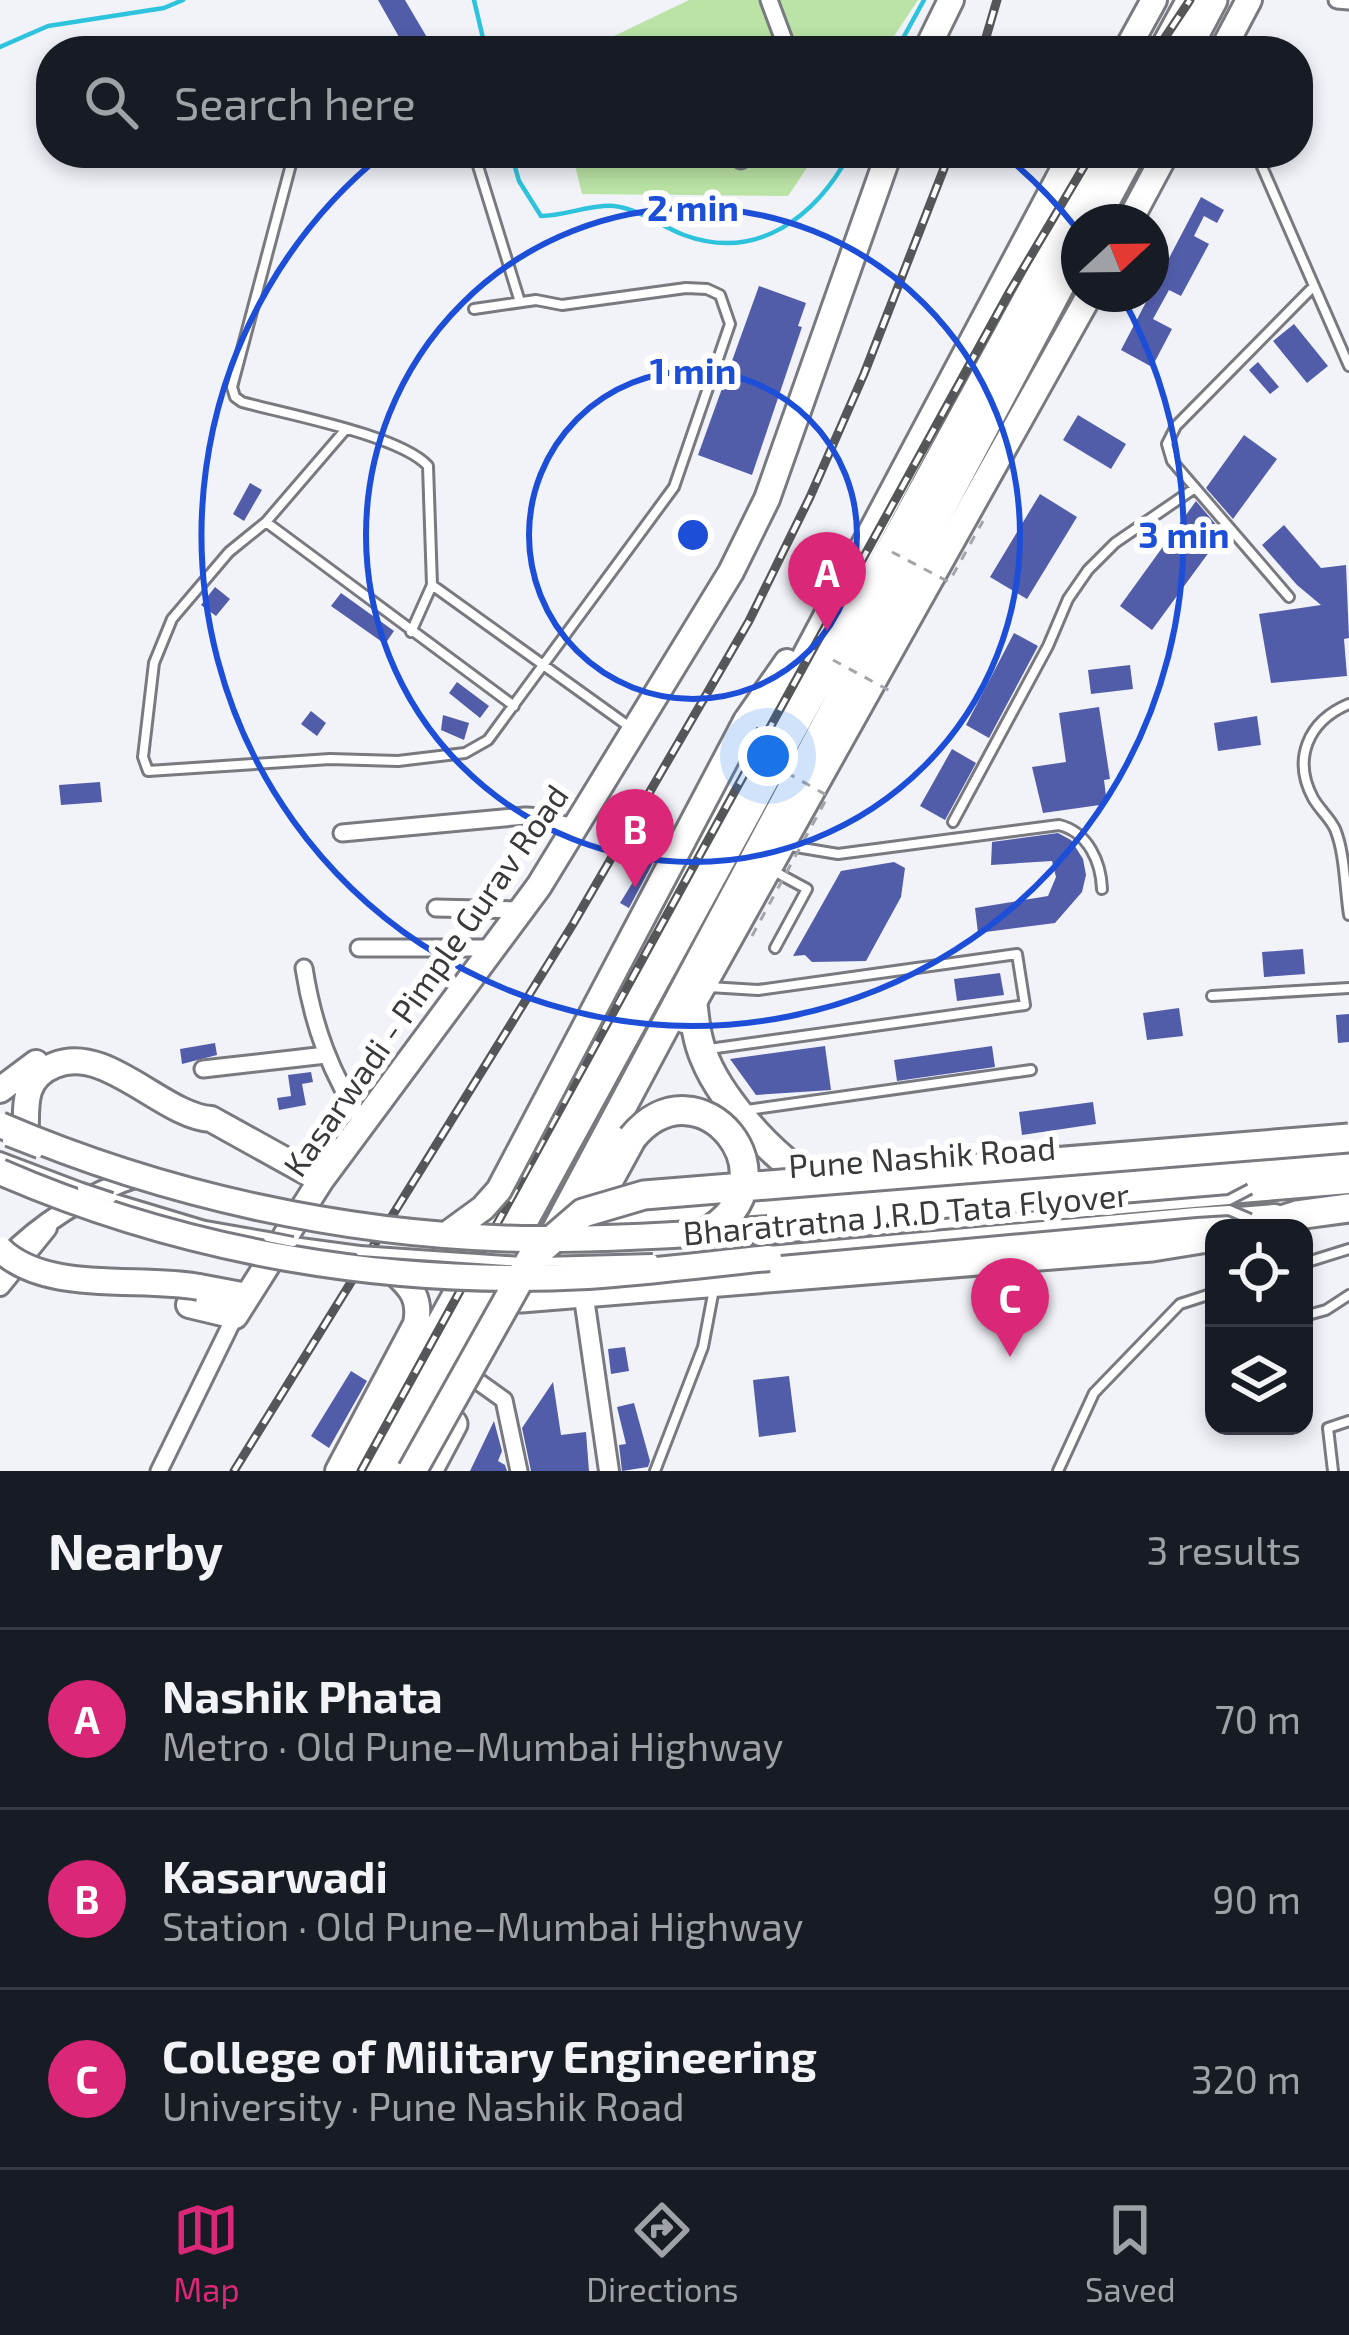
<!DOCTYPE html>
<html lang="en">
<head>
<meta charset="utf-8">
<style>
	:root { --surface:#171b24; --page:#20242c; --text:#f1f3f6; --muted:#9ea1a6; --line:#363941; --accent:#db2777 }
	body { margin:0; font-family:"Exo 2",sans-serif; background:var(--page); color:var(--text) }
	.controls { position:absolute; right:36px; bottom:36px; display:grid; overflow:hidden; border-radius:24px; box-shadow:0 6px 18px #0003 }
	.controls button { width:108px; height:108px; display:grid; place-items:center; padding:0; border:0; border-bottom:3px solid var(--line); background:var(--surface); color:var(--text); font:60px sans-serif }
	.compass { position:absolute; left:1061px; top:204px; width:108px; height:108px; border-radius:50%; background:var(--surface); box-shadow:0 6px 18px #0003; rotate:68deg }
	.you { position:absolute; left:768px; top:756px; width:42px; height:42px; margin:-30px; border:9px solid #fff; border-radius:50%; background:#1a73e8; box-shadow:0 0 0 18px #1a73e833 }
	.badge { display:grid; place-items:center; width:78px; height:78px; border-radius:50%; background:var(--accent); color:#fff; font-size:39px; font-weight:700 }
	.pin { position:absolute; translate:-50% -99px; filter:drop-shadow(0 3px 6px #0008) }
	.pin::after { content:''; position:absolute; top:63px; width:42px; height:36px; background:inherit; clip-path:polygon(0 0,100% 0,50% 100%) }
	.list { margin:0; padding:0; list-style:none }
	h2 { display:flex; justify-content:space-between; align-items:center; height:156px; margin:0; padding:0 48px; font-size:51px }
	h2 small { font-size:39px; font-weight:400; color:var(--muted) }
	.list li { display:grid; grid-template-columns:78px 1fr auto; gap:36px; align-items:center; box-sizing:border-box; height:180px; padding:0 48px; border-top:3px solid var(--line) }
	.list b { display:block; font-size:45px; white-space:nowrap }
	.list p { margin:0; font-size:39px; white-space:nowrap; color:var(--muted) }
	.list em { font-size:39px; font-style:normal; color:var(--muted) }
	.icon { flex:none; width:66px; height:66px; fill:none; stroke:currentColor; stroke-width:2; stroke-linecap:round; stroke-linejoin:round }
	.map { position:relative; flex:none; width:1349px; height:1471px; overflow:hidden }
	.search { position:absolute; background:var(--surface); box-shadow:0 6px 18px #0003; left:36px; right:36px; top:36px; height:132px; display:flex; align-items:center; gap:30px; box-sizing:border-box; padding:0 42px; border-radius:48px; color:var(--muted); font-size:45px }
	.sheet { height:696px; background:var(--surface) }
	nav { display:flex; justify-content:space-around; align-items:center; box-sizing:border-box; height:168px; border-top:3px solid var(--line); background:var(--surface); font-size:33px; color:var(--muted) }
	nav a { display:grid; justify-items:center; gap:6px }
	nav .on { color:var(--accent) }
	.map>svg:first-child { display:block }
</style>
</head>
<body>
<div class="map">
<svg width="1349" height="1471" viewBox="0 0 1349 1471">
	<rect width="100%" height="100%" fill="#f2f3f9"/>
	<path fill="#bbe3a5" d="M689 0H918L884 51H583Z
		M572 153H817L788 196 582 194Z"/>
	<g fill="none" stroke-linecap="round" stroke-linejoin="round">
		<path stroke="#2ec3dc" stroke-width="4.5" d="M474 0 486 51
			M0 47 48 26 164 8 183 0
			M896 51 924 0
			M511 153 519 181 541 216C564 216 592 204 614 206 639 209 661 226 684 235 757 262 816 217 850 153"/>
	</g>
	<path fill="#525daa" d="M378 0H405L435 51H407Z
		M1201 197 1224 210 1217 223 1204 216 1194 236 1209 244 1181 296 1169 290 1153 319 1172 329 1152 367 1121 350Z
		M759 286 806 303 798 326 802 327 752 475 698 455Z
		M1294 324 1328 366 1307 383 1273 341Z
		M1258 362 1279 387 1270 394 1249 370Z
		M1078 415 1126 444 1111 469 1063 440Z
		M1244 435 1277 459 1233 519 1206 488Z
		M250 483 262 490 244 521 233 514Z
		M1040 494 1077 517 1027 599 990 577Z
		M1196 501 1223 533 1152 630 1120 606Z
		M1284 525 1321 568 1346 565 1349 638 1344 639 1347 676 1271 683 1259 614 1321 605 1297 585 1262 545Z
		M215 587 230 599 216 616 201 605Z
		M341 593 394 631 385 644 331 606Z
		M1014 633 1038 646 989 738 966 725Z
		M1130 665 1133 689 1091 694 1088 670Z
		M457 682 489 706 480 718 449 693Z
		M1099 707 1110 779 1104 780 1107 804 1043 813 1032 767 1066 762 1059 713Z
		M311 711 326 723 317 736 301 724Z
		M443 715 469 723 464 740 441 730Z
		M1257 716 1261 745 1218 751 1214 723Z
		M952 749 976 763 945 820 920 806Z
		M100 782 102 802 61 805 59 785Z
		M1058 833 1071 840 1083 859 1086 875 1082 892 1055 923 978 933 975 908 1048 896 1056 877 1052 861 991 865 992 842Z
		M649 856 655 859 629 908 620 903Z
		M894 862 905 868 901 897 866 961 812 962 805 955 793 956 841 871Z
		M1303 949 1305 974 1264 977 1262 952Z
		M1000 973 1004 995 957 1001 954 979Z
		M1179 1008 1183 1036 1147 1040 1143 1013Z
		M1349 1014V1042L1338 1043 1336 1015Z
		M215 1043 217 1055 182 1064 180 1049Z
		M825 1046 831 1090 756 1095 730 1059Z
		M992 1046 995 1067 897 1081 894 1060Z
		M311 1072 313 1082 302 1084 306 1105 279 1110 277 1098 291 1096 288 1075Z
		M1093 1102 1096 1124 1022 1135 1019 1112Z
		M625 1347 629 1371 611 1374 608 1349Z
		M351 1371 367 1381 329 1448 311 1436Z
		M789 1376 796 1432 759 1437 753 1380Z
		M553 1382 561 1435 586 1432 589 1471H531L522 1428Z
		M634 1403 650 1461 648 1467 622 1471 619 1445 626 1444 617 1407Z
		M494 1421 502 1451 498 1461 505 1465 507 1471H470Z"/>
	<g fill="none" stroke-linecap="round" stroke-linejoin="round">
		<g stroke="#787a7f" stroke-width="14">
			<path id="service" d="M294 153 232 387 235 397 242 402C285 414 400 435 428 466L432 585 411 632
				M474 153 520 302
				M1256 153 1349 366
				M346 429 266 522 229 552 172 619 154 663 143 757 148 771 330 759 398 761 465 753 488 740 674 487 730 324 720 295 707 289 686 288 562 305 536 300 474 309
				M266 522 514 706
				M432 585 631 728
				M1289 597 1172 461 1167 444 1176 426 1314 286
				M1349 704C1308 721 1292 759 1313 798 1319 809 1330 818 1335 829 1345 853 1345 889 1349 915
				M953 822 1048 646 1068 599 1088 570 1115 543 1195 488
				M790 846 838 854 1059 825C1088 832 1101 862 1102 889
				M770 869 807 889 775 948
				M1212 996 1349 988
				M709 1049 1025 1005 1017 954 758 990 709 987
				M747 1110 1031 1070
				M0 1157 82 1188
				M112 1198 205 1226 268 1237
				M293 1242 360 1251
				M1304 1263 1349 1249
				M1304 1316 1326 1310 1349 1295
				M655 1471 703 1347 714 1289
				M1058 1471 1094 1393 1180 1304 1214 1293
				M1333 1471 1328 1428 1349 1421"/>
		</g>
		<g stroke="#787a7f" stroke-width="21">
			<path id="minor" d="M769 0 788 51
				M1337 0 1349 1
				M741 160 746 153
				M342 833 525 816C543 815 555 826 576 826
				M436 908 522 910
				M359 948H494
				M304 968C313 1026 331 1075 364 1124
				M203 1069 326 1055
				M476 1380 504 1400 519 1471
				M159 1471 235 1316"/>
		</g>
		<g stroke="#787a7f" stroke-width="24">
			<path id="tertiary" d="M0 1265C36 1225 88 1192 141 1176
				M0 1286 47 1228
				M583 1291 609 1471"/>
		</g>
		<g stroke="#787a7f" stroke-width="30">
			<path id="primary" d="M926 51 951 0
				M1126 51 1154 0
				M1222 51 1249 0
				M1129 222 1166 153
				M746 721 787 662
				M684 1020 1090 294
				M0 1090 36 1063
				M26 1136C26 1106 22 1078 55 1065 106 1044 163 1116 211 1119L321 1180
				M768 1229 1349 1181
				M769 1258 1275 1217
				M199 1287 247 1296
				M189 1305 235 1316 321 1180 539 886 731 572 767 499 889 153
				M338 1471 416 1324C421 1299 412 1288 394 1272
				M358 1471 736 786 1072 153"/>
		</g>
		<g stroke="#787a7f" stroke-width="33">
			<path id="trunk" d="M1163 51 1191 0
				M1186 51 1213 0
				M1094 222 1131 153
				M693 1004C695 1023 697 1041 705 1059 722 1102 782 1170 826 1186
				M594 1217 604 1189 632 1138
				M595 1217 1349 1159
				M1257 1228 1297 1215 1349 1208
				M550 1242 1079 250
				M521 1298 1152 1247 1214 1237
				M383 1471 527 1215 1107 153
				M428 1471 453 1424"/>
		</g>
		<use href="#service" stroke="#fff" stroke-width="8"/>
		<use href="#minor" stroke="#fff" stroke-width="15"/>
		<use href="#tertiary" stroke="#fff" stroke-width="18"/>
		<use href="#primary" stroke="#fff" stroke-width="24"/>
		<use href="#trunk" stroke="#fff" stroke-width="27"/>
		<g stroke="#555659" stroke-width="9">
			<path id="rail" d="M982 51 997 0
				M1156 51 1190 0
				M234 1471 573 924 749 621 810 497 864 374 950 153
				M361 1471 1010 291 1092 153"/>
		</g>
		<use href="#rail" stroke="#fff" stroke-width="4.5" stroke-dasharray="14" stroke-linecap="butt"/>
		<g stroke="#787a7f" stroke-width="14" stroke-linecap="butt">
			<path id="service-bridge" d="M7 1141 38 1153
				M82 1188 112 1198
				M268 1237 293 1242
				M766 1239 1229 1200 1250 1189
				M360 1251 521 1262
				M769 1251 1196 1212 1229 1210 1250 1219
				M542 1262 653 1259"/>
		</g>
		<g stroke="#787a7f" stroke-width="30" stroke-linecap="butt">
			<path id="primary-bridge" d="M0 1125C163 1195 345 1235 522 1239 604 1240 686 1235 768 1229
				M0 1172C184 1252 388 1287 588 1276 648 1272 709 1264 769 1258
				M446 1235 483 1208 499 1190 746 721
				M0 1249C45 1294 139 1276 199 1287"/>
		</g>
		<g stroke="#787a7f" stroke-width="33" stroke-linecap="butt">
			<path id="trunk-bridge" d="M632 1138C699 1056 801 1179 705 1233
				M412 1471 532 1257 583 1213 644 1195 1349 1138"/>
		</g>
		<path stroke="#a4a5a9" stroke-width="3" stroke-dasharray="9 9" stroke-linecap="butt" d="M892 552 949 582 983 521
			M833 660 892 692
			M752 936 828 796 775 766"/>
		<use href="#service-bridge" stroke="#fff" stroke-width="8"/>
		<use href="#primary-bridge" stroke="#fff" stroke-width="24"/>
		<use href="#trunk-bridge" stroke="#fff" stroke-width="27"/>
	</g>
	<g fill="none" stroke="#1d4ed8" stroke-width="6">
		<circle cx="693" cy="535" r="164"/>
		<circle cx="693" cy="535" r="327"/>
		<path d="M612 51A491 491 0 0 1 774 51M1002 153A491 491 0 0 1 1077 229M1122 297A491 491 0 1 1 384 153"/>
	</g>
	<g text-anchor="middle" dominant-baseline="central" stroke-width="12" stroke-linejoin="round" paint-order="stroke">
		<g font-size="33" fill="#393a3c" stroke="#fff">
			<text transform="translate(425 980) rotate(-55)">Kasarwadi - Pimple Gurav Road</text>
			<text transform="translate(922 1156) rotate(-4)">Pune Nashik Road</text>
			<text transform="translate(906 1213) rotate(-5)">Bharatratna J.R.D Tata Flyover</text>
		</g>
	</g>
	<circle cx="693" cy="535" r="18" fill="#1d4ed8" stroke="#fff" stroke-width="6"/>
	<g font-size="36" text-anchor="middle" font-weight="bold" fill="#1d4ed8" stroke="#fff" stroke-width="12" stroke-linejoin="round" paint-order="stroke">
		<text x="693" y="221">2 min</text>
		<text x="693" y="384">1 min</text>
		<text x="1184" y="548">3 min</text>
	</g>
</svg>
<div class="controls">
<button><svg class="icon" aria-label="locate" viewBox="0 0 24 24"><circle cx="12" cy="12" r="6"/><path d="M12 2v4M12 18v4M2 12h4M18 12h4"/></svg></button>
<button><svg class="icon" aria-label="layers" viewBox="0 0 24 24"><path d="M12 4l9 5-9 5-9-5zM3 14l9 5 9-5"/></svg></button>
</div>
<svg class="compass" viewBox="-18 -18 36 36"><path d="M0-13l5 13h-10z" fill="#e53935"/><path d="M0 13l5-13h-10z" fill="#9ea1a6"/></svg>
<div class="you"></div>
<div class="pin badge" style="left:827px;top:631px">A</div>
<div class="pin badge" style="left:635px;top:888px">B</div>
<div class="pin badge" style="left:1010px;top:1357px">C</div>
<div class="search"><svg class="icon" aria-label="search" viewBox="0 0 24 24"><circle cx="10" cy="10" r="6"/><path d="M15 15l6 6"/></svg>Search here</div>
</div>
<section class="sheet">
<h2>Nearby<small>3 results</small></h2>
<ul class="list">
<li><span class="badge">A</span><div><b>Nashik Phata</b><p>Metro · Old Pune–Mumbai Highway</p></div><em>70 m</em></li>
<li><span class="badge">B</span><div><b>Kasarwadi</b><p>Station · Old Pune–Mumbai Highway</p></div><em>90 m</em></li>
<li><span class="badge">C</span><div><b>College of Military Engineering</b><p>University · Pune Nashik Road</p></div><em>320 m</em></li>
</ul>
</section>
<nav>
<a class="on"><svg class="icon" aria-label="map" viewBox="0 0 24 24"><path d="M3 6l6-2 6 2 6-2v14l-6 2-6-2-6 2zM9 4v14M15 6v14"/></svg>Map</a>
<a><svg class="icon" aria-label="directions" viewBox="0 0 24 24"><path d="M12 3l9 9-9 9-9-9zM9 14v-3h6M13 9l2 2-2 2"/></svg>Directions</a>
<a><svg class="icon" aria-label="saved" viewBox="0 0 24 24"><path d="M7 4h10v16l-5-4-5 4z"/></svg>Saved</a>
</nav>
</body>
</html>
